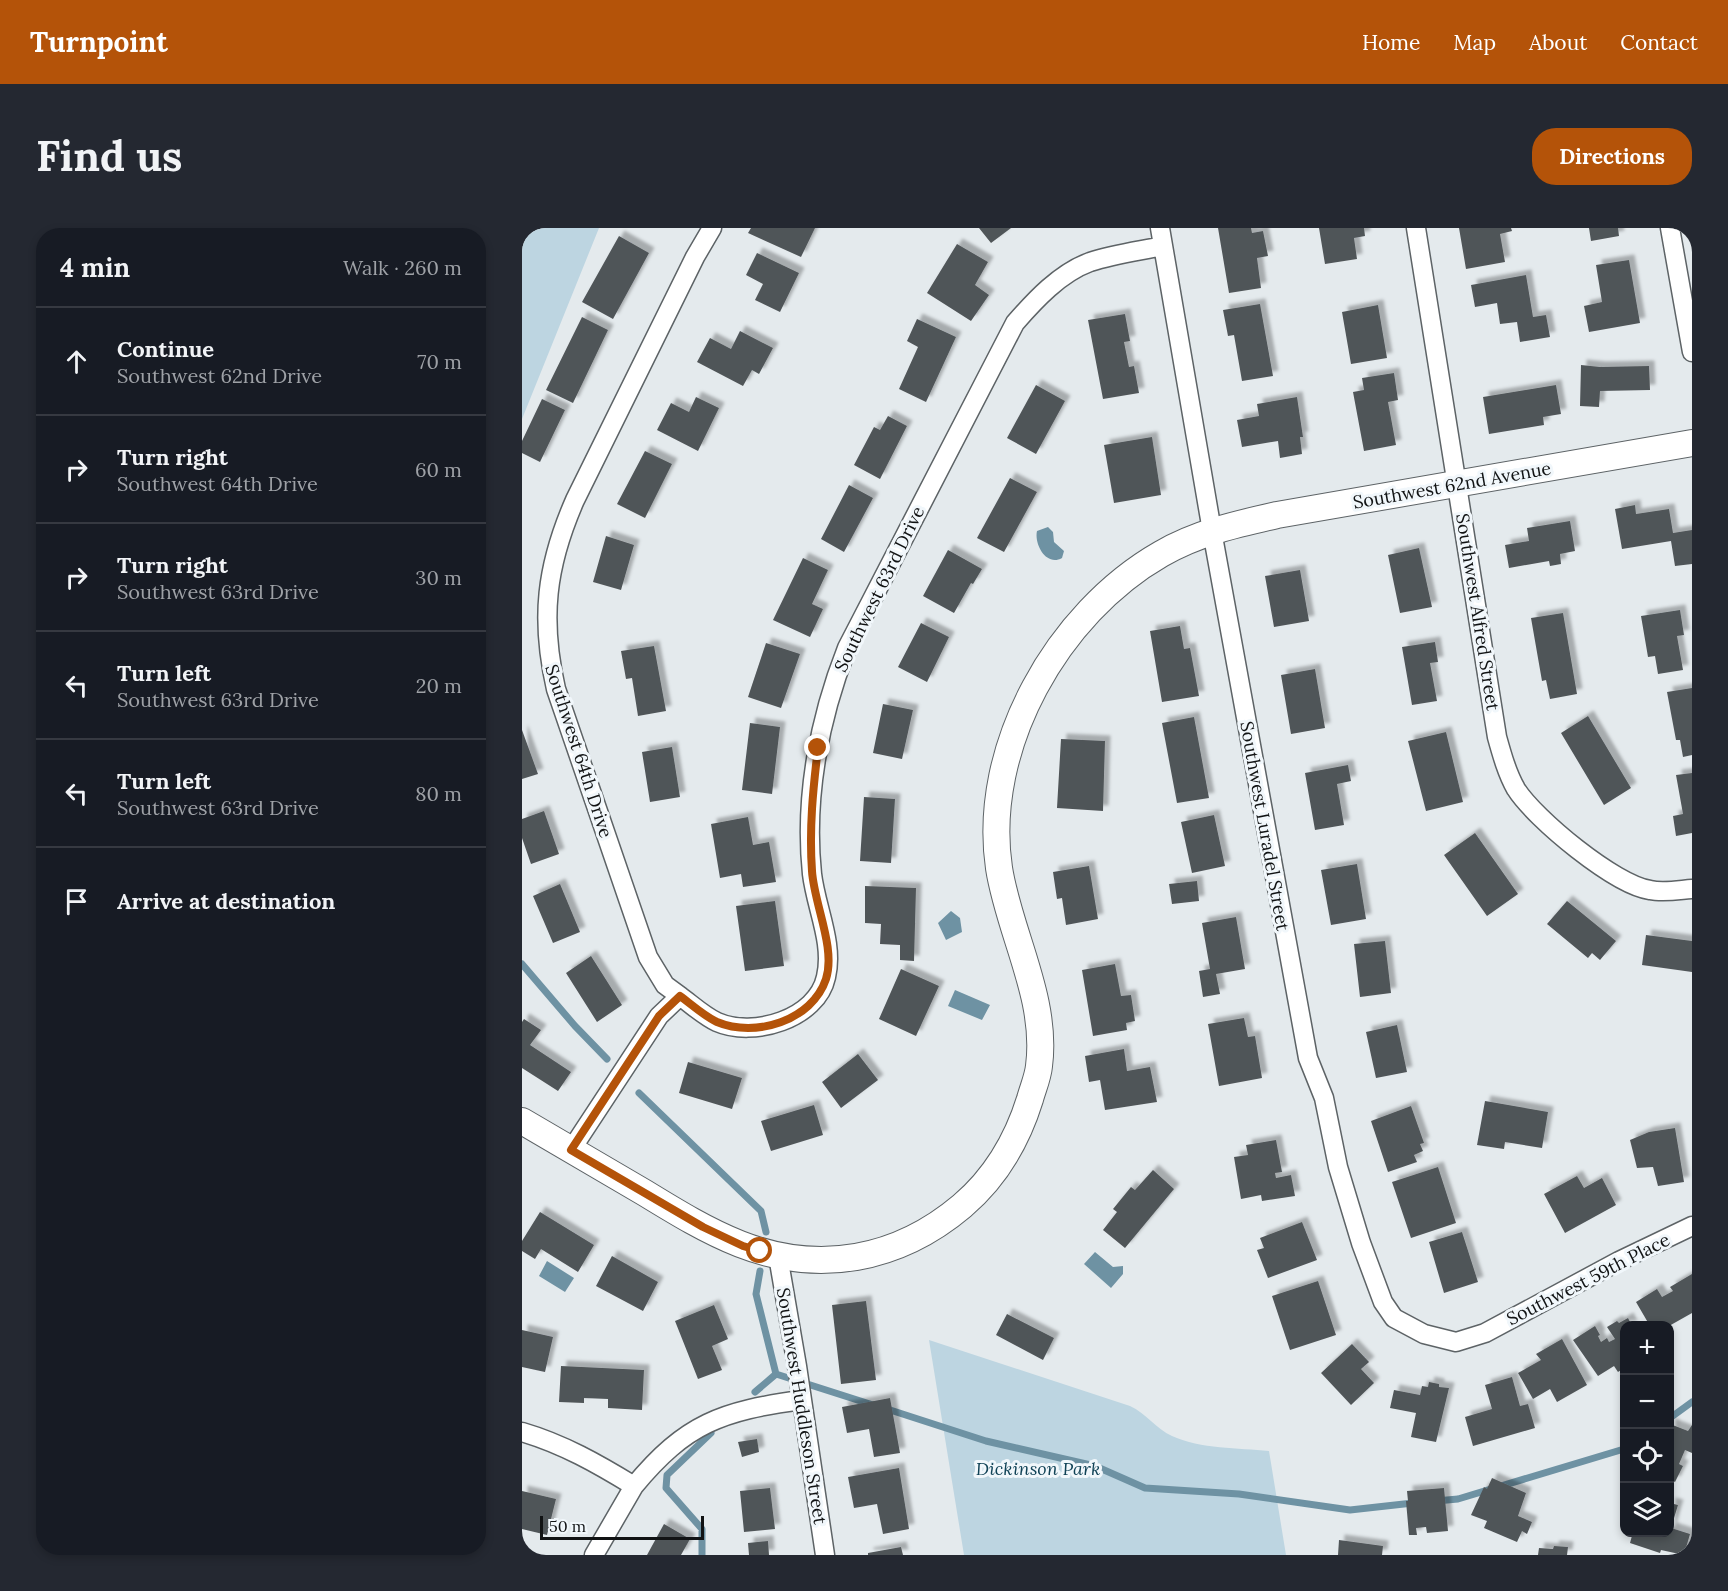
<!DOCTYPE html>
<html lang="en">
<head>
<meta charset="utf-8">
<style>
	:root { --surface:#171b24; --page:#242831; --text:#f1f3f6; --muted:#9ea1a6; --line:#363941; --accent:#b45309 }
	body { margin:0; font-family:Lora,serif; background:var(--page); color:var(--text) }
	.controls { position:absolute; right:18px; bottom:18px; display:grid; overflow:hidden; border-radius:12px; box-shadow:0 3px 9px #0003 }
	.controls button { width:54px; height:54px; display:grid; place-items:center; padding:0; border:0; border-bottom:2px solid var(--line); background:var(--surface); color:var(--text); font:30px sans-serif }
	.scale { position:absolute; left:18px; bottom:15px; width:164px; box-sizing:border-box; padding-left:6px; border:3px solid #111314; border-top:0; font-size:16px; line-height:21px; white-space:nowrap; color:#111314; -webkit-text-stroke:4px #f1f7fb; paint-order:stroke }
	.stop { position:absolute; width:18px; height:18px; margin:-14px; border:4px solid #b45309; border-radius:50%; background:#fff }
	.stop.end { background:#b45309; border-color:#fff; box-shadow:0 2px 6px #0008 }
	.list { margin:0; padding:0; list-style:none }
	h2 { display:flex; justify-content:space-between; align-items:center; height:78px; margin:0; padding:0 24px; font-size:26px }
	h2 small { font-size:20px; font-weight:400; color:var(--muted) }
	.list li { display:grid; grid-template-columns:39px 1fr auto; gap:18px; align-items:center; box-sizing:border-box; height:108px; padding:0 24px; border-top:2px solid var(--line) }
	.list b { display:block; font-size:22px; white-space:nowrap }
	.list p { margin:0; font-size:20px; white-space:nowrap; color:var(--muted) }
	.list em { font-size:20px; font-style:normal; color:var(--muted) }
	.icon { flex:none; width:33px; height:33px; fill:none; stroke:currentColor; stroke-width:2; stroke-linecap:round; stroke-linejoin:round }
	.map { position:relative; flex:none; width:1170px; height:1327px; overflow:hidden; border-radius:24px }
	header { display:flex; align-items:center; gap:36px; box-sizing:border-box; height:84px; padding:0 30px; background:var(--accent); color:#fff }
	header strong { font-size:28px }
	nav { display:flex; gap:33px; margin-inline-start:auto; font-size:21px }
	.intro { display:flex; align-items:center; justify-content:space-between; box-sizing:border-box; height:144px; padding:0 36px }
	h1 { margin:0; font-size:42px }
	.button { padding:15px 27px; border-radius:24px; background:var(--accent); color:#fff; font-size:21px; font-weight:700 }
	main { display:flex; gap:36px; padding:0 36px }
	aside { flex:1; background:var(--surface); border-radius:24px; box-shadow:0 3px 9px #0003 }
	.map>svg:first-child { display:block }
</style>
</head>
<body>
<header>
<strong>Turnpoint</strong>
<nav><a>Home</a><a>Map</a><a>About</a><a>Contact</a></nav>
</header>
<div class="intro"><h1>Find us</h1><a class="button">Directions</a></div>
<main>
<aside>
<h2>4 min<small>Walk · 260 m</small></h2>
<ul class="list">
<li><svg class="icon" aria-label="ahead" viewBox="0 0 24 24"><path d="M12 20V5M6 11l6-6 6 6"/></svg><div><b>Continue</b><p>Southwest 62nd Drive</p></div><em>70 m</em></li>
<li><svg class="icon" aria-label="right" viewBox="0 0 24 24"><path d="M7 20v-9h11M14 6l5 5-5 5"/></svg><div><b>Turn right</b><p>Southwest 64th Drive</p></div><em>60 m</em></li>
<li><svg class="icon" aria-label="right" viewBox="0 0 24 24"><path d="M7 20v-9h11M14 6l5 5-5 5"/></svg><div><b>Turn right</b><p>Southwest 63rd Drive</p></div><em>30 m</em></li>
<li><svg class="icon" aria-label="left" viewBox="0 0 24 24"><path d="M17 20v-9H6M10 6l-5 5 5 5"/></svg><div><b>Turn left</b><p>Southwest 63rd Drive</p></div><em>20 m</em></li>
<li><svg class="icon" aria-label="left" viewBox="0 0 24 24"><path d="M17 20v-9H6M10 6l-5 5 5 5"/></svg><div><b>Turn left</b><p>Southwest 63rd Drive</p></div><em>80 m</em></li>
<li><svg class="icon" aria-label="arrive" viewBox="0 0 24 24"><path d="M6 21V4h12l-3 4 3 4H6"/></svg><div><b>Arrive at destination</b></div></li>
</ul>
</aside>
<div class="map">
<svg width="1170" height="1327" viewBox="0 0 1170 1327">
	<defs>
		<filter id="shadow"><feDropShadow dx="5.5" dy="-5.5" stdDeviation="1.5" flood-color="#0004"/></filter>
	</defs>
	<rect width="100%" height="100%" fill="#e4eaed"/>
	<path fill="#bdd5e1" d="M0 0H77L0 191Z
		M407 1112 608 1178C624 1185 634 1201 650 1208 679 1221 716 1220 747 1223L764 1327H442Z"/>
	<path fill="#6e92a3" d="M526 299 531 304 532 314 542 323 540 330C524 339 512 316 515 303Z
		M429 683 438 690 440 704 424 712 416 695Z
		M433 762 468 777 460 792 426 778Z
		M573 1024 591 1039 601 1038V1046L589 1060 562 1036Z
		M25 1033 52 1050 43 1064 17 1048Z"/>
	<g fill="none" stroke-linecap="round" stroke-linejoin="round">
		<path stroke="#6e92a3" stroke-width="7" d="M0 736 53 798 85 831
			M117 865 239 983 244 1004
			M238 1043 234 1066 254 1146
			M254 1146 351 1177
			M233 1164 254 1146
			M362 1180 464 1213 573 1238 623 1260 717 1266 828 1282 891 1275
			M1148 1190 1170 1174
			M914 1273 936 1271 1102 1221
			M180 1327V1301L144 1260 145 1247 189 1205"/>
	</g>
	<path fill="#505558" filter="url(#shadow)" d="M229 0H293L279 29 226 5Z
		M457 0H489L469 15Z
		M696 0H729L730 5 741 3 746 28 735 30 739 60 707 65Z
		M797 0H842L843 8 832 10 835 31 803 36Z
		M937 0H989L990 3 978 6 983 34 944 41Z
		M1067 0H1096L1097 8 1069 13Z
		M97 8 127 25 91 91 60 74Z
		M435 16 466 34 453 57 467 67 449 93 405 65Z
		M235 25 277 45 258 84 233 72 241 56 224 47Z
		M1107 32 1118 95 1067 104 1062 78 1080 74 1074 37Z
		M1004 47 1011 89 1024 87 1028 109 998 114 995 94 978 96 975 75 953 79 949 57Z
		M738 76 751 148 720 153 712 107 706 108 701 82Z
		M856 77 865 130 829 136 820 84Z
		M603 86 608 113 602 114 607 139 612 138 617 165 581 171 566 92Z
		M60 89 86 102 51 175 24 162Z
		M395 91 434 109 404 174 377 161 396 119 385 113Z
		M218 103 251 120 237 146 230 142 221 158 175 134 188 110 209 121Z
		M1059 137 1078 139 1127 138 1128 162 1078 163 1077 179 1058 178Z
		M872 145 876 172 866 174 874 217 842 223 831 164 842 162 840 150Z
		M514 157 543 173 514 226 485 210Z
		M1034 157 1039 186 1021 189 1022 197 967 206 961 169Z
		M174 169 197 180 176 223 135 202 149 175 167 184Z
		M775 169 781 209H778L780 226 758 230 756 213 720 219 715 192 737 188 735 176Z
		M20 171 43 182 18 234 0 225V213Z
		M366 188 385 198 358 251 332 237 352 199 358 202Z
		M630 209 639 267 592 275 582 217Z
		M123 223 150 236 123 290 95 276Z
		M488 250 515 264 482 324 455 310Z
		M327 257 351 270 322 324 299 311Z
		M1113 277 1114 286 1147 281 1151 305 1170 302V336L1153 338 1149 313 1100 321 1093 281Z
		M1048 293 1053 323 1038 326 1039 336 1028 338 1027 333 987 340 983 317 1007 313 1005 300Z
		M84 308 112 317 99 362 71 354Z
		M897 320 910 379 878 385 866 327Z
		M426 322 460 341 451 356 449 355 432 385 401 368Z
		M281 330 306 342 290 376 301 381 288 409 251 392Z
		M778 342 787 393 752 399 743 348Z
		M1158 382 1162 407 1155 408 1161 442 1136 446 1133 428 1126 429 1119 388Z
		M1041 385 1055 466 1028 471 1024 452 1020 453 1009 390Z
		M399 395 427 409 405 454 376 439Z
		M658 398 662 421 668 420 677 468 640 474 628 403Z
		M913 414 916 434 908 435 915 473 890 477 880 419Z
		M244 415 278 426 259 480 226 469Z
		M132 418 144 483 116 488 110 450 104 451 99 423Z
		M793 441 803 500 769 506 759 447Z
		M1170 460V527L1161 529 1158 512H1154L1145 464Z
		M361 476 391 482 380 531 351 525Z
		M1066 488 1109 560 1082 577 1039 505Z
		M672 489 687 570 655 575 640 495Z
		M228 495 258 499 250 566 220 562Z
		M0 502 16 546 0 551Z
		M924 504 941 574 904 583 886 513Z
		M539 511 583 513 581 583 535 580Z
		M150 519 158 569 128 574 120 524Z
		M826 537 829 553 815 556 822 597 793 602 783 545Z
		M1170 545V605L1154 608 1151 588 1161 586 1154 547Z
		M342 569 373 571 369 635 338 633Z
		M22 583 37 626 9 636 0 610V591Z
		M692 587 703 638 670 645 659 594Z
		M226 589 231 617 247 614 254 654 221 659 219 646 198 650 189 596Z
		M953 605 996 666 965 688 922 627Z
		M835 636 844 691 809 697 799 642Z
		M567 638 576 691 544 697 540 670 535 671 531 644Z
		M675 653 677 673 650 676 647 656Z
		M38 656 58 704 31 715 11 668Z
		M343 658 394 660 392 733 378 732V717L358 716 359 696 343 695Z
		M253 673 262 738 223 743 214 678Z
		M1045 673 1094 713 1078 732 1070 725 1066 730 1025 696Z
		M714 689 723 741 694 746 698 766 681 769 677 743 688 741 680 695Z
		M1124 707 1170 713V744L1120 737Z
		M863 713 869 765 838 769 832 716Z
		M69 728 100 777 75 794 44 745Z
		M593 736 599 768 609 767 613 793 604 795 605 802 571 808 560 742Z
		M379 741 417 758 394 808 357 791Z
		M722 790 726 809 733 808 740 850 697 858 686 796Z
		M2 791 19 802 8 817 49 844 36 863 0 840V794Z
		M875 797 885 844 854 850 844 804Z
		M602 821 605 843 628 839 635 874 583 882 578 852 567 854 563 828Z
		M336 826 356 852 319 880 300 854Z
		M166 834 220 850 210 881 157 865Z
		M963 873 1026 884 1020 920 983 914 982 921 955 917Z
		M292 877 301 907 249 923 239 893Z
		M889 878 902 915 898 916 901 923 892 927 895 934 866 944 849 893Z
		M1153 900 1162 954 1136 958 1131 939 1115 940 1108 912 1127 904Z
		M754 912 760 944 753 945 754 950 769 947 773 968 740 973 739 967 719 971 712 929 726 927 724 917Z
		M916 939 934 995 889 1010 870 954Z
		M631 942 652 961 603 1020 581 1002 595 984 591 981 609 959 613 962Z
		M1055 948 1062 960 1080 950 1094 977 1043 1005 1022 966Z
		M18 984 72 1017 56 1044 19 1021 13 1031 0 1023V1013Z
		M780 994 795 1032 746 1050 735 1022 742 1020 738 1010Z
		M940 1004 956 1054 922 1065 907 1014Z
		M90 1028 136 1054 121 1083 74 1058Z
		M1170 1046V1085L1147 1098H1128L1114 1074 1135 1061 1140 1069 1151 1063 1148 1059Z
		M796 1053 814 1107 768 1122 750 1068Z
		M344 1073 354 1152 319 1156 310 1077Z
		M192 1077 206 1111 190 1118 200 1142 176 1151 153 1093Z
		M485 1086 532 1110 521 1132 474 1107Z
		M1106 1090 1110 1098H1102V1140L1096 1144 1092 1138 1076 1148 1051 1112 1073 1098 1078 1107 1076 1108 1079 1114 1085 1110 1087 1114 1093 1111 1085 1099 1095 1093 1097 1095Z
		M0 1102 31 1109 23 1144 0 1139Z
		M1040 1111 1065 1157 1035 1174 1028 1161 1011 1171 996 1145 1019 1132 1014 1126Z
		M830 1116 847 1134 839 1141 852 1155 829 1177 799 1145Z
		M39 1138 122 1142 120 1182 86 1180V1171L62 1170V1175L37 1174Z
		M990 1149 998 1178 1006 1176 1013 1200 951 1218 943 1189 970 1181 963 1157Z
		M907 1154 917 1156V1159L927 1160 914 1214 889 1209 894 1185 868 1180 872 1162 898 1167 900 1158 906 1159Z
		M368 1170 378 1225 352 1229 347 1201 325 1205 320 1179Z
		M1148 1196 1166 1203 1170 1197V1225L1163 1222 1157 1236 1161 1238 1153 1254 1148 1251Z
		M235 1211 237 1224 220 1229 216 1214Z
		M377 1240 387 1301 361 1306 355 1276 332 1280 326 1249Z
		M970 1250 1004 1265 996 1288 1010 1294 1005 1306 1000 1303 995 1314 962 1300 965 1293 949 1287 962 1259 965 1261Z
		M248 1260 253 1301 222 1304 218 1263Z
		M922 1260 926 1303 905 1305 904 1299 894 1300 895 1307H887L884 1273H886L885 1263Z
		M0 1263 34 1271 25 1307 0 1301Z
		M1148 1275 1156 1277 1149 1300 1168 1306 1162 1327 1139 1322 1138 1325 1108 1315 1111 1304H1148Z
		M142 1296 168 1311 159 1327H125Z
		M817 1312 861 1318 860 1327H816Z
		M246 1313 247 1327H227L226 1315Z
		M1032 1318 1046 1319 1045 1327H1016L1017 1320 1031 1321Z
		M379 1319 381 1327H346V1325Z"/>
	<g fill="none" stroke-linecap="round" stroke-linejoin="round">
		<g stroke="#5d6366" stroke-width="21">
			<path id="street" d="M638 0 690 303 786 830 802 870 816 939 839 1015 861 1074 872 1090 902 1106 934 1114 963 1105 1097 1033 1170 998
				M894 0 975 509C980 527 985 545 994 561 1013 591 1093 657 1128 662 1141 665 1157 662 1170 661
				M1148 0 1170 124
				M158 768C169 776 182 788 195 794 231 810 295 791 304 749 312 715 294 680 290 646 282 570 297 491 325 420L493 95C513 72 538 45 568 34 592 26 617 23 641 18
				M49 922 137 788 158 768 143 757 126 729 34 461C18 391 24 338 53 272L173 29 190 0
				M256 1028 275 1138 303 1327
				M0 1204C41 1216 76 1236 112 1258 164 1195 200 1183 279 1172
				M72 1327 112 1258"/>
		</g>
		<g stroke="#5d6366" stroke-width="28">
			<path id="secondary" d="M0 893C41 917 82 941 123 965 154 984 185 1003 218 1016 297 1047 376 1032 440 978 474 949 495 913 508 871 511 860 516 849 517 838 526 770 487 705 477 640 459 519 536 385 639 326 675 305 715 296 755 287L1170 215"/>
		</g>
		<use href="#street" stroke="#fff" stroke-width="18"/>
		<use href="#secondary" stroke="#fff" stroke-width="26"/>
	</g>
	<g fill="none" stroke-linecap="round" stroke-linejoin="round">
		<path stroke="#b45309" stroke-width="8" d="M238 1023 221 1018 181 999 49 922 137 788 158 768C169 776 182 788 195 794 233 810 290 793 304 751 314 720 292 676 290 643 287 601 291 561 296 520"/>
	</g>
	<g text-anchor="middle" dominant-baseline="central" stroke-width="6" stroke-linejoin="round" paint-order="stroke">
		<g font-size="18" fill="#111314" stroke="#f1f7fb">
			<text transform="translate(930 257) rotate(-10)">Southwest 62nd Avenue</text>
			<text transform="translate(357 361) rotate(-64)">Southwest 63rd Drive</text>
			<text transform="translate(956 384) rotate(81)">Southwest Alfred Street</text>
			<text transform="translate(57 523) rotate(72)">Southwest 64th Drive</text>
			<text transform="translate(743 598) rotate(80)">Southwest Luradel Street</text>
			<text transform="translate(1066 1051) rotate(-27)">Southwest 59th Place</text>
			<text transform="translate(280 1178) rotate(81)">Southwest Huddleson Street</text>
		</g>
		<g font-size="18" font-style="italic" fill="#104256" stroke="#f1f7fb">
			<text x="516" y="1240">Dickinson Park</text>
		</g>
	</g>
</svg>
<div class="controls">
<button>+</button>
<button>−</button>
<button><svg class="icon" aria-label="locate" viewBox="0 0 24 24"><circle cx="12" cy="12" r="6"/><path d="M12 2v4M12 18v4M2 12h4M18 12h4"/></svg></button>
<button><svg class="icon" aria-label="layers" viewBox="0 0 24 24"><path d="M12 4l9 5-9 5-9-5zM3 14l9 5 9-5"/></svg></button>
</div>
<div class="scale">50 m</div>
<div class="stop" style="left:238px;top:1023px"></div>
<div class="stop end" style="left:296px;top:520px"></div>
</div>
</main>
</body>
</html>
